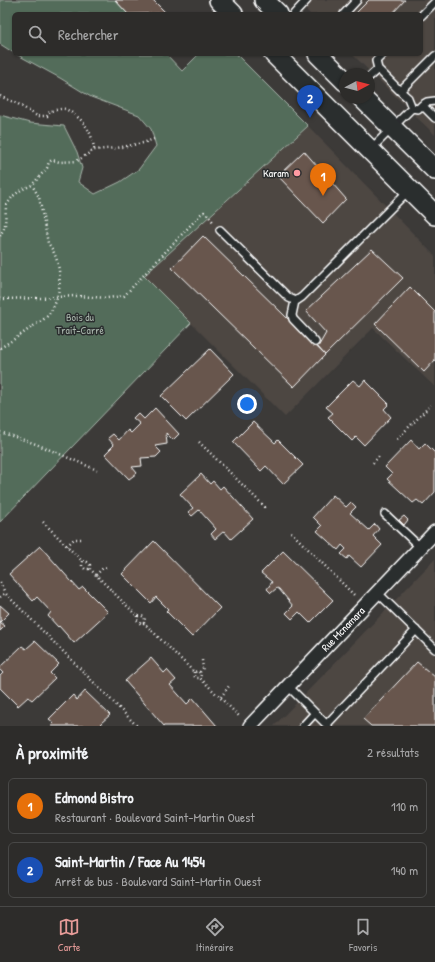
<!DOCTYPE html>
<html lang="fr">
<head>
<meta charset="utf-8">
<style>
	:root { --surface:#2d2c2a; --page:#353432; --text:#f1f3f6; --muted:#a7a7a8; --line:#484847; --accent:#e69b98 }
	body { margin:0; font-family:"Patrick Hand",sans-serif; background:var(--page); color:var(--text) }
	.compass { position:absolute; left:339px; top:68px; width:36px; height:36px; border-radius:50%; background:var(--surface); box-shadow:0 1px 3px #0004; rotate:83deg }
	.you { position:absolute; left:247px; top:404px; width:14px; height:14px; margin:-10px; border:3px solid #fff; border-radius:50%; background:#1a73e8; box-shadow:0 0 0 6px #1a73e833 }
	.badge { display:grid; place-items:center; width:26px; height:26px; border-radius:50%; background:var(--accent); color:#fff; font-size:13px; font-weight:700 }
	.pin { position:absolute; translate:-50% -33px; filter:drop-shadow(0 1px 2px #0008) }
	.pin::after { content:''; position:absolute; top:21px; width:14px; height:12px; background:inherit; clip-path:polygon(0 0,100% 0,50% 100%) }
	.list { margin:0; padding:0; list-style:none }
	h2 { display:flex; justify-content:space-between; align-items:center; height:52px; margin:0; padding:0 16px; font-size:17px }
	h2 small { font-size:13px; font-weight:400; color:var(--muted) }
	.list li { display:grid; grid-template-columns:26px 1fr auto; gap:12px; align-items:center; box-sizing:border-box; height:56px; margin:0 8px 8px; padding:0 8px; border:1px solid var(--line); border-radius:6px }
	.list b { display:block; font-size:15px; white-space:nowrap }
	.list p { margin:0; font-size:13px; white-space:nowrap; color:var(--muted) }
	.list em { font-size:13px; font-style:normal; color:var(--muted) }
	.icon { flex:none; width:22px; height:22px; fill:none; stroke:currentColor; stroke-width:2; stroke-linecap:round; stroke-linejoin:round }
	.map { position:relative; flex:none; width:435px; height:726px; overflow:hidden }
	.search { position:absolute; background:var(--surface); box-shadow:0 1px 3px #0004; left:12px; right:12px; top:12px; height:44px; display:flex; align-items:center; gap:10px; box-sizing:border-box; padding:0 14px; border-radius:6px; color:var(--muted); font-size:15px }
	.sheet { height:180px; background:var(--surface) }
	nav { display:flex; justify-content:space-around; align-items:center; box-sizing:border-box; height:56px; border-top:1px solid var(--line); background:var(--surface); font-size:11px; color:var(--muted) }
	nav a { display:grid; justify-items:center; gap:2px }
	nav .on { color:var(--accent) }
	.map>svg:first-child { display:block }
</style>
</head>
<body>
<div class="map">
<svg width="435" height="726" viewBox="0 0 435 726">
	<rect width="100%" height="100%" fill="#3c3a38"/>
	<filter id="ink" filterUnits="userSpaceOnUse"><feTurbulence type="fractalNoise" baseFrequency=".025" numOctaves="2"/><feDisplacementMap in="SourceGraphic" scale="8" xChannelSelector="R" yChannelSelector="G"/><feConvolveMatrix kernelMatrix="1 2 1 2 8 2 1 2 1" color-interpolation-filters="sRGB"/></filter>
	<g filter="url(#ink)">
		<path fill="#4d4743" d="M296 0H435V135L352 54H421V14H310Z
			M308 126 435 256V387L373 328 285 417 144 276Z
			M435 559V726H274Z"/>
		<path fill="#536c5a" stroke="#a9b6ac" d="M0 0H115L128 14H14V53L0 44Z
			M16 54H166L182 71 199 54H236L308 126 144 276 191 323 0 522V115L30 123 64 126 77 152 82 168 78 182 95 194 120 182 139 169 156 146 151 129 139 115 91 97 60 78Z"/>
		<path fill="#67574e" stroke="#fff" d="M115 0H153L166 13 128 14Z
			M369 0H405L392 14H355Z
			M304 151 346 199 323 223 278 176Z
			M203 236 325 355 294 387 172 268Z
			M372 249 403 278 325 355 318 347 326 333 306 311Z
			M410 287 435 312V360L424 372 375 324Z
			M210 349 234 374 186 421 161 396Z
			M353 380 360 386 365 380 389 404 384 409 391 417 364 445 356 437 352 441 328 417 333 413 326 407Z
			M155 408 179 434 173 440 166 433 167 444 155 446 161 452 156 457 141 458 142 466 132 467 137 473 129 479 105 454 114 445 108 438 113 434 119 440 128 430 131 433 140 424 133 418 138 413 144 419Z
			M253 422 275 443 278 440 303 465 283 484 266 466 261 471 233 442Z
			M411 440 419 449 425 443 435 453V492L423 505 417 500 413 503 387 479 392 474 385 467Z
			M201 474 210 484 213 481 220 489 223 486 253 519 231 539 224 531 215 539 211 534 216 529 199 510 192 516 188 512 193 508 180 494Z
			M333 495 346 507 351 502 356 507 350 513 369 530 375 524 379 529 373 536 382 545 361 567 349 556 347 559 341 554 346 549 342 545 338 550 317 531 322 526 313 517Z
			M404 516 408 520 404 525 399 520Z
			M154 541 220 608 192 637 166 611 168 609 156 597 151 603 122 574Z
			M40 546 79 590 83 587 108 612 74 643 59 626 58 627 48 616 51 612 37 597 33 601 9 574Z
			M283 551 333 600 310 623 299 612 292 619 286 613 293 606 279 589 277 588 271 593 267 589 272 582 261 573Z
			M0 605 9 613 0 622 5 626 0 631Z
			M35 641 59 664 50 673 55 678 32 700 28 697 18 706 0 688V676L3 673 0 670V667L22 646 26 649Z
			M151 658 164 673 167 670 176 680 170 685 187 704 193 698 217 726H164L125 681Z
			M417 662 435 677V726H371L363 719Z
			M85 691 110 715 101 723 104 726H51L54 723 49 719 73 695 77 700Z"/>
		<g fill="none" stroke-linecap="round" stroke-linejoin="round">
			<g stroke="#fff" stroke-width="10">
				<path id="service" d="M294 14 307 0
					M344 14 357 0
					M421 16 435 2
					M378 69 376 61 383 54
					M369 77 378 69 400 91 435 56
					M400 91 408 98 412 108 418 109 422 105 435 118
					M422 105 427 102 435 101
					M370 150 412 108
					M220 230 289 298 296 301 302 297 410 189
					M295 301 292 315 293 319 315 342
					M385 514 421 548
					M378 593 435 649
					M288 686 328 726
					M327 724 416 630
					M303 726 315 713"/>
			</g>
			<g stroke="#fff" stroke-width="16">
				<path id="minor" d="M250 726 435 532"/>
			</g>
			<g stroke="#fff" stroke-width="22">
				<path id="secondary" d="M219 0 233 14
					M264 0 278 14
					M274 54 435 215
					M318 54 345 81
					M362 98 435 170"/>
			</g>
			<path stroke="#fff" stroke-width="2.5" stroke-dasharray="1 3" stroke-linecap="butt" d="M0 96 18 104 37 116H47L50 111C54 111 61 108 65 109 68 110 71 112 73 114 86 122 93 135 94 150
				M0 236 5 226 6 206 13 196 21 190 32 185 47 168 49 162 52 160 60 162 77 161 94 150 117 148 143 143 154 139
				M0 299 40 298 75 296 107 298 124 296 201 214 204 212 207 214 214 223
				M0 348C13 340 24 333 36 324 40 322 45 319 48 315 64 296 63 262 48 243L39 197 32 185
				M0 432 36 444 97 470
				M397 439 431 405
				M199 442 267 509
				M373 463 380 455
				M43 522 82 561 87 562 90 565V569L137 616H142L145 618 144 623 194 672 198 671 201 674 200 678 240 717
				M291 532 356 597
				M67 546 74 539H82
				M82 561V566L85 569H90
				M96 575 103 568 108 567
				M0 582 5 593
				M0 597 5 593 137 726
				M137 616V620L141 624 144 623
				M194 672V676L197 678H200
				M200 672 203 668 202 660
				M221 697 229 686"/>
			<use href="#service" stroke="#2a2d2e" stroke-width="7"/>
			<use href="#minor" stroke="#2a2d2e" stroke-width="13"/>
			<use href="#secondary" stroke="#2a2d2e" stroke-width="19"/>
		</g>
	</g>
	<circle fill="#ff9aa2" stroke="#2a2d2e" stroke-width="1.5" cx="297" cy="173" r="4"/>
	<g text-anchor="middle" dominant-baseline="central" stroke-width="3" stroke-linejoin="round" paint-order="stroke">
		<g font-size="11" fill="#fff" stroke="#2a2d2e" text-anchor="end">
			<text x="289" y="173">Karam</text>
		</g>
		<g font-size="11" fill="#a9b6ac" stroke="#2a2d2e">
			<text x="80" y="317">Bois du<tspan x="80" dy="13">Trait-Carré</tspan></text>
		</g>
		<g font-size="11" fill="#fff" stroke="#2a2d2e">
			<text transform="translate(343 629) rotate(-46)">Rue Mcnamara</text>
		</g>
	</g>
</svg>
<svg class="compass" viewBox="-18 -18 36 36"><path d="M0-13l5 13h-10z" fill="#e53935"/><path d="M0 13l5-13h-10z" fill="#a7a7a8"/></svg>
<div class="you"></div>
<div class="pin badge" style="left:323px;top:196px;background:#e8710a">1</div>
<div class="pin badge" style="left:310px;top:118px;background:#1a4fb4">2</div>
<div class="search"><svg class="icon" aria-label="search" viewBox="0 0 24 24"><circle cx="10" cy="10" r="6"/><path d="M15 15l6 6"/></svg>Rechercher</div>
</div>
<section class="sheet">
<h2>À proximité<small>2 résultats</small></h2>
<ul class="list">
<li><span class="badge" style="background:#e8710a">1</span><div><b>Edmond Bistro</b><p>Restaurant · Boulevard Saint-Martin Ouest</p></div><em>110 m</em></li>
<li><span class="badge" style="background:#1a4fb4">2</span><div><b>Saint-Martin / Face Au 1454</b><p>Arrêt de bus · Boulevard Saint-Martin Ouest</p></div><em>140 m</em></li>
</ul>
</section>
<nav>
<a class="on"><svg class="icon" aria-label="map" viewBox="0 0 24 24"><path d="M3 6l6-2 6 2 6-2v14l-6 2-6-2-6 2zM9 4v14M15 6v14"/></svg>Carte</a>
<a><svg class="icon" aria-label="directions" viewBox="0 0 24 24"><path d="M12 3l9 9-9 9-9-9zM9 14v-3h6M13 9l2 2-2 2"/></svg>Itinéraire</a>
<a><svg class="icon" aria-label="saved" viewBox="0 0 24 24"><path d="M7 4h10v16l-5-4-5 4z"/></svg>Favoris</a>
</nav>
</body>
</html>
